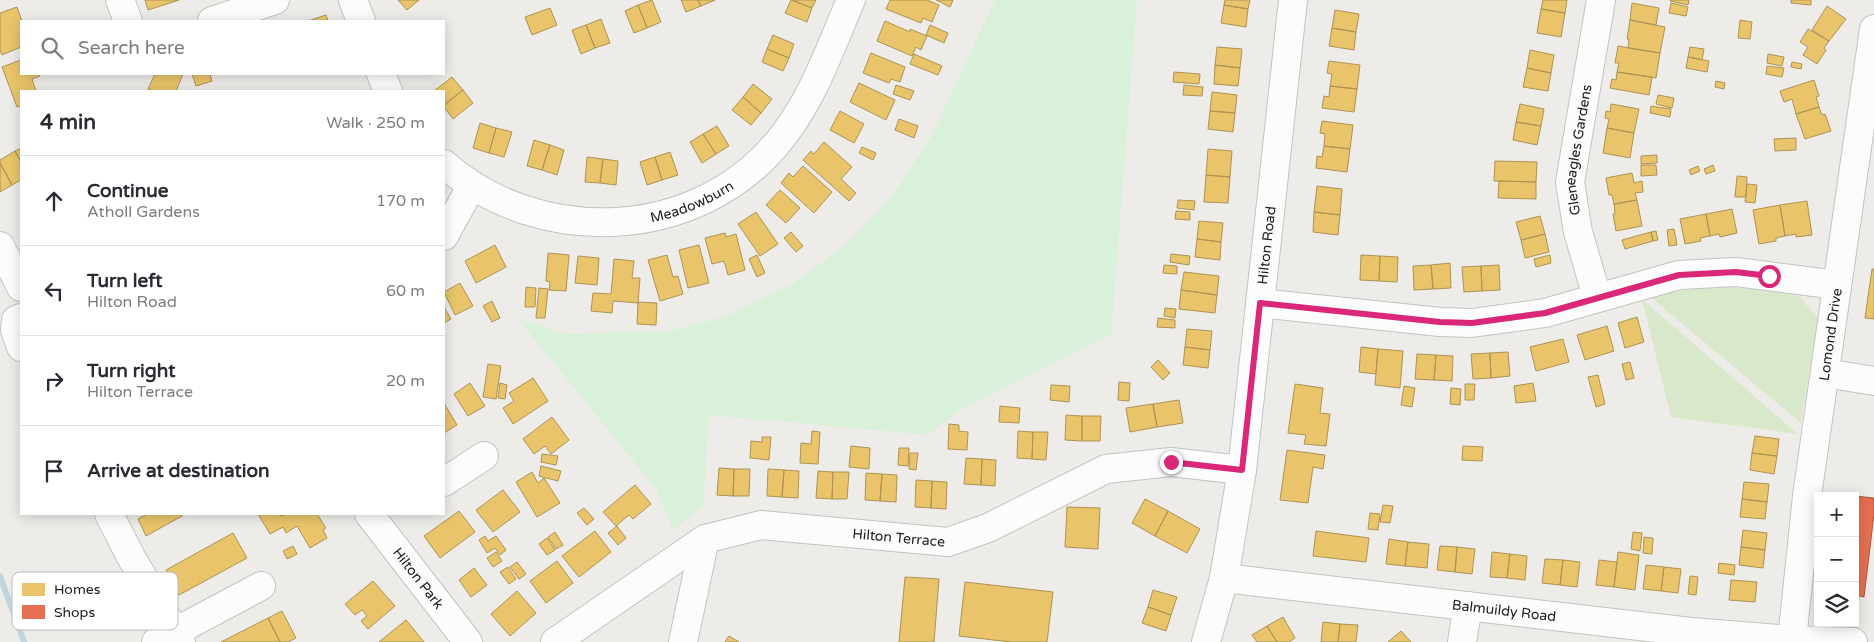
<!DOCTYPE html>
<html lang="en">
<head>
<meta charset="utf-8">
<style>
	:root { --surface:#fff; --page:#f2f2f3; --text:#2b2b33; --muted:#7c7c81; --line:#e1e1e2 }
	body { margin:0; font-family:"Varela Round",sans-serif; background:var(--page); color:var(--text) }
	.controls { position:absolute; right:15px; bottom:15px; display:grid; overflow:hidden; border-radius:0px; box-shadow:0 2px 12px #0003 }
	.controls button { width:45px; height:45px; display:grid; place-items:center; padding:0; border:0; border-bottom:1px solid var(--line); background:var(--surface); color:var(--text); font:25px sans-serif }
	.stop { position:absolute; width:15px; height:15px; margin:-11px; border:4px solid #db2777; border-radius:50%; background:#fff }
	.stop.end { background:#db2777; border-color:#fff; box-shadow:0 1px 5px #0008 }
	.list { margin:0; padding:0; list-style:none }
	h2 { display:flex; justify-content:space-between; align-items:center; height:65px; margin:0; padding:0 20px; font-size:21px }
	h2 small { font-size:16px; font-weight:400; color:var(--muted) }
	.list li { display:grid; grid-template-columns:32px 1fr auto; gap:15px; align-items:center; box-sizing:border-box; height:90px; padding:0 20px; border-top:1px solid var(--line) }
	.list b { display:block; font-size:19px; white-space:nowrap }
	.list p { margin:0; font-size:16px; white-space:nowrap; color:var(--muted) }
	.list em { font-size:16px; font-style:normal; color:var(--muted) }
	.icon { flex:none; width:28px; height:28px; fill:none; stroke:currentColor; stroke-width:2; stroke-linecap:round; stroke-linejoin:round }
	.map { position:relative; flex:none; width:1874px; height:642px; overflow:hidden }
	.search { position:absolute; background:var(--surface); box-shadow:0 2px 12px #0003; left:20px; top:20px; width:425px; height:55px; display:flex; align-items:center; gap:12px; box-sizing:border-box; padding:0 18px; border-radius:0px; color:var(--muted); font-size:19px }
	.panel { position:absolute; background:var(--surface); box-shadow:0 2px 12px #0003; left:20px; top:90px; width:425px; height:425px; border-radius:0px }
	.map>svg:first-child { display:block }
</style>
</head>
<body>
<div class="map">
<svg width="1874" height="642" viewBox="0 0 1874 642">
	<rect width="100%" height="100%" fill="#edece9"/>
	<path fill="#d9e8cb" d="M1710 286 1777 291 1799 296 1818 319 1801 423 1649 296Z
		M1642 299 1798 434 1671 417Z"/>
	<path fill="#d9f0db" d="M995 0H1137L1111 335 959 411 928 435 709 415 703 506 673 531 657 490 518 319 567 334 669 331 724 317 791 285 844 246 893 195 931 137Z"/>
	<path fill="#e9c46a" stroke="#ad9354" d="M145 0H179L148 10Z
		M398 0H419L407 10Z
		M652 0 661 22 647 28 638 5Z
		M681 0H698L701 6 686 12Z
		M698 0H715L701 6Z
		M791 0 812 8 807 22 785 13Z
		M792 0H816L812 8Z
		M890 0H927L939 5 932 22 923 18 921 23 886 9Z
		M936 0H953L950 7Z
		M1225 0H1250L1248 9 1224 5Z
		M1543 0H1567L1565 13 1541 9Z
		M1670 0H1689L1688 5 1670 1Z
		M1791 0H1811V5L1791 3Z
		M1632 3 1659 8 1656 25 1630 20Z
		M1671 3 1688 7 1686 16 1669 13Z
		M638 5 647 28 634 33 625 11Z
		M1224 5 1248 9 1246 27 1221 23Z
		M1827 6 1846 19 1829 41 1812 30Z
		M17 7 22 21 21 47 2 55 0 50V13Z
		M550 8 557 25 532 35 525 17Z
		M1541 9 1565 13 1561 37 1537 33Z
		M1335 10 1359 14 1356 32 1332 28Z
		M326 15 328 21H308Z
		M601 19 610 43 595 48 586 25Z
		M1630 20 1665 27 1660 53 1628 48 1629 39H1627Z
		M1740 20 1752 22 1750 39 1738 38Z
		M885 21 910 32V29L927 36 921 50 916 47 912 56 877 41Z
		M586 25 595 48 581 54 572 30Z
		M930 25 948 33 944 43 926 35Z
		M1332 28 1356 32 1354 50 1329 46Z
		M1808 29 1829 41 1824 48 1826 50 1817 64 1803 55 1808 47 1800 42Z
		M773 35 794 44 789 58 767 49Z
		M1618 46 1660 53 1656 78 1617 72 1619 63H1615Z
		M1217 47 1242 49 1240 68 1215 65Z
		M1690 47 1704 49 1702 60 1688 57Z
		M767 49 789 58 783 71 762 62Z
		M1530 50 1554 55 1551 73 1527 68Z
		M871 53 905 67 900 82 891 79 889 83 863 73Z
		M914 54 942 66 938 75 910 64Z
		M1768 54 1784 57 1782 66 1767 63Z
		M1688 57 1709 61 1707 72 1686 68Z
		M21 60V74H39L40 76 32 79 36 91H21V106L17 107 2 67Z
		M1329 61 1360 65 1357 89 1330 86 1332 74 1327 73Z
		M1792 62 1802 64 1801 69 1791 67Z
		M1215 65 1240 68 1238 86 1214 84Z
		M1767 66 1784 68 1782 77 1766 74Z
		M1527 68 1551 73 1548 91 1523 87Z
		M1174 72 1200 74 1199 84 1173 82Z
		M1617 72 1652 77 1649 95 1610 88 1612 79 1616 80Z
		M155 74H183L176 91H154L148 89Z
		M192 74H210L212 81 196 86Z
		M452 77 463 90 444 105V91H434Z
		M1814 80 1819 96 1816 97 1819 107 1796 114 1792 99 1784 102 1780 91Z
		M1716 81 1725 83 1724 89 1715 87Z
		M859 83 895 100 886 120 850 102Z
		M753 84 772 99 761 113 743 97Z
		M896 85 914 91 910 100 893 94Z
		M1184 85 1203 87 1202 96 1183 95Z
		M1330 86 1357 89 1354 112 1322 108 1324 96 1329 97Z
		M463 90 473 103 453 119 444 107V105Z
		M1212 92 1237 95 1235 113 1210 111Z
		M1658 95 1674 98 1672 108 1656 104Z
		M743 97 761 113 751 125 732 110Z
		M1520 104 1544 109 1541 126 1516 122Z
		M1611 104 1639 109 1634 133 1607 128 1609 119 1605 118 1606 111 1610 112Z
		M1651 106 1671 109 1670 117 1650 113Z
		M1819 107 1822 115 1825 114 1831 131 1805 139 1796 114Z
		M840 111 864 124 854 143 830 130Z
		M1210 111 1235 113 1233 132 1208 129Z
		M899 119 918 126 914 138 895 130Z
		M1322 121 1353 125 1350 149 1324 146 1325 134 1320 133Z
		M1516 122 1541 126 1537 145 1513 140Z
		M480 123 496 128 489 153 473 148Z
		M717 126 729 146 716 154 703 134Z
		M496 128 512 132 504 157 489 153Z
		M1607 128 1634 133 1630 158 1603 153Z
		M703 134 716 154 702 163 690 142Z
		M1796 138V150L1775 151 1774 139Z
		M534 140 550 145 542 170 527 166Z
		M824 142 852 167 841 179 856 193 849 201 803 160 811 151 814 154Z
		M550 145 564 150 557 175 542 170Z
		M1324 146 1350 149 1347 172 1316 168 1317 156 1322 157Z
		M862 147 876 153 873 160 859 153Z
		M21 148V162L15 151Z
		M1208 149 1232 151 1230 177 1206 175Z
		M15 151 21 162V180L12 185 0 163V160Z
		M670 152 678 175 662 180 655 157Z
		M1657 155V163L1641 164V156Z
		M587 157 603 159 600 183 585 182Z
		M655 157 662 180 647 185 640 162Z
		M603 159 618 161 616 185 600 183Z
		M1495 161 1537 162 1536 182 1494 181Z
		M0 163 12 185 0 192Z
		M1641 165H1656L1657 175 1641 176Z
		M1713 165 1715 171 1706 174 1704 169Z
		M803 166 832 192 814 213 781 183 789 173 793 177Z
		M1698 166 1700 171 1691 175 1689 170Z
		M1632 173 1634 183 1642 181 1643 192 1635 193 1637 200 1614 204 1612 195H1609L1606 178Z
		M1206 175 1230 177 1228 203 1204 202Z
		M1737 176 1747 177 1746 197H1735Z
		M1499 181 1536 182V199L1498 198Z
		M1747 184 1757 185 1755 203 1745 202Z
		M1317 186 1342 189 1340 215 1314 212Z
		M780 190 800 208 786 223 766 205Z
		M1178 200 1195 201 1194 210 1177 208Z
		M1637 200 1642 226 1616 231 1613 214H1615L1614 204Z
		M1807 201 1812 235 1796 237V234L1785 236 1780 205Z
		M1780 205 1785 236 1776 238V241L1759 244 1753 210Z
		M1732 209 1737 233 1720 237 1719 234 1710 236 1706 214Z
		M1176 211 1190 212V220L1175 219Z
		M756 212 778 244 760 256 738 224Z
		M1314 212 1340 215 1338 235 1313 232Z
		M1706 214 1710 236 1700 238 1701 241 1685 244 1680 219Z
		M1540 216 1545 234 1521 240 1516 222Z
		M1199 221 1223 223 1221 242 1197 239Z
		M1674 229 1677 245 1669 246 1667 230Z
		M1656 231 1658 240 1653 241 1651 232Z
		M791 232 803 246 796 252 784 238Z
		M1651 232 1653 241 1625 249 1622 240Z
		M725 233 726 237 736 234 745 270 728 275 724 261 712 264 705 238Z
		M1545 234 1549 252 1525 258 1521 240Z
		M1197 239 1221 242 1220 260 1195 257Z
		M495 245 506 267 476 283 465 261Z
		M699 245 709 283 688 288 679 250Z
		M548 253 569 255 566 291 549 290 550 282 546 281Z
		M1171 254 1190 256 1189 265 1170 262Z
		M667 255 673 277 678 276 683 294 660 301 648 260Z
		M757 255 765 273 757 277 749 259Z
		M1361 255 1380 256 1379 281 1360 280Z
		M1550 255 1551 263 1536 267 1534 259Z
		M578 256 599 258 597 285 575 283Z
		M1380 256 1398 257 1397 282 1379 281Z
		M614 259 634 261 632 278H640L638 303 613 301 612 313 591 311 593 293 611 294Z
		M1450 263 1451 288 1433 289 1431 265Z
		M1164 265 1177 266V274L1163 273Z
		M1431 265 1433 289 1414 290 1413 266Z
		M1499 265 1500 290 1482 291 1481 266Z
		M1481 266 1482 291 1464 292 1462 267Z
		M1872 269H1874V319L1865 318Z
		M1184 272 1219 276 1217 295 1181 290Z
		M460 283 473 306 455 315 444 292Z
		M526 287 536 288 535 307H525Z
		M539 288 548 289 545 318H536Z
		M1181 290 1217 295 1215 313 1179 309Z
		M492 301 500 318 492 322 483 306Z
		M638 302 657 303 656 325 637 324Z
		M444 307 451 319 444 323Z
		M1165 308 1176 309 1175 318 1164 316Z
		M1637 317 1644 342 1625 348 1618 323Z
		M1158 318 1175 320V328L1157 327Z
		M1607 326 1614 351 1585 360 1577 335Z
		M1187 329 1212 331 1210 350 1185 347Z
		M1563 339 1569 362 1536 371 1530 347Z
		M1185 347 1210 350 1208 368 1183 365Z
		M1361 347 1378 349 1376 374 1359 372Z
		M1378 349 1403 351 1400 388 1375 385Z
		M1508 352 1510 376 1491 378 1490 353Z
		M1490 353 1491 378 1473 379 1471 354Z
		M1417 354 1436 355 1434 380 1415 379Z
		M1436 355 1453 356 1452 381 1434 380Z
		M1158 360 1170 373 1163 380 1151 367Z
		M1630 362 1634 378 1626 380 1622 364Z
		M488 364 501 366 496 399 483 397Z
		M1598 375 1605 404 1596 407 1588 377Z
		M533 378 548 401 513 424 503 408 514 401 509 393Z
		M1119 382 1130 383 1129 401 1118 400Z
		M470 383 485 406 468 416 454 394Z
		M500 383 507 385 505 399 498 398Z
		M1533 383 1536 401 1516 403 1514 386Z
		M1295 384 1323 388 1320 413 1330 414 1326 446 1304 444 1306 435 1288 433Z
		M1465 384H1475L1474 400H1465Z
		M1051 385 1070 386 1069 402 1050 400Z
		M1404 386 1415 388 1412 407 1401 405Z
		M1451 388 1461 389 1460 405 1450 404Z
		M1179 400 1183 423 1157 427 1153 404Z
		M444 403 457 425 444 433Z
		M1153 404 1157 427 1130 432 1126 408Z
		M1000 406 1020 408 1019 423 999 422Z
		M1066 415 1082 416V441L1065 440Z
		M1082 416H1101L1100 441H1082Z
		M552 417 569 440 551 454 545 446 534 454 523 439Z
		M949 424 959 425V431L968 432 967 450 948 449Z
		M812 431 820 432 818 464 800 463 801 443 811 444Z
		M1018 431 1033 432 1032 459 1017 458Z
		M1033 432H1048L1046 460 1032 459Z
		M1755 436 1779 439 1777 456 1752 453Z
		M762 437H771L769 460 750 458 751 441 762 442Z
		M851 446 870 448 869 469 849 467Z
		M1463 446 1483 447 1482 461 1462 460Z
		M899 448H909L908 466 898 465Z
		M1287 450 1325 455 1323 469 1313 467 1308 503 1280 500Z
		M910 453H918L916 470 909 469Z
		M1752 453 1777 456 1774 474 1750 470Z
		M542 454 558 456 556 465 541 462Z
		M966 458 982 459 981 485 964 484Z
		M982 459 996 460 995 486 981 485Z
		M541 466 561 471 558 481 539 476Z
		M719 468 734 469 733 496 717 495Z
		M734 469H750L749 496H733Z
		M768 469 784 470 782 497 767 496Z
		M784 470 799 471 798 498 782 497Z
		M818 471 833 472 832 499 816 498Z
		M532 472 538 483 544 478 560 503 537 517 516 482Z
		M833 472H849L847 499H832Z
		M866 473 882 474 880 501 865 500Z
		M882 474 897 475 896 502 880 501Z
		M916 480 932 481 931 508 915 507Z
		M932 481 947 482 946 509 931 508Z
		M1744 482 1769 484 1767 502 1742 499Z
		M635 485 651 504 633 519 629 515 616 526 603 512Z
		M503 490 520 512 493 532 476 510Z
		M1145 499 1168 511 1155 536 1132 523Z
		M1742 499 1767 502 1765 519 1740 517Z
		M1383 505 1393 506 1390 523 1380 522Z
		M1067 507 1100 508 1098 549 1065 547Z
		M584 508 594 519 587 525 577 513Z
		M459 511 475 532 440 558 424 536Z
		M1168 511 1200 529 1187 553 1155 536Z
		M1370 513 1380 514 1378 530 1368 529Z
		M147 514H181L182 516 146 536 138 519Z
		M258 514H279L281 516 286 514H317L326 528 323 530 327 538 310 548 297 526 286 533 283 527 270 534Z
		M617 526 626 538 618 545 608 533Z
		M1743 530 1767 533 1765 550 1741 547Z
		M595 531 611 552 579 577 562 556Z
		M1316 531 1369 538 1366 562 1313 556Z
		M555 532 563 545 556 549 548 537Z
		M1633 532 1642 533 1640 551 1631 549Z
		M233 533 247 558 179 595 166 570Z
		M485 536 488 541 496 536 506 550 500 555 495 548 487 553 479 540Z
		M1644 537 1653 538 1652 554 1643 553Z
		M547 538 555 550 547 555 539 544Z
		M1389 539 1408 542 1405 566 1386 564Z
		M1408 542 1429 544 1427 568 1405 566Z
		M293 546 297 554 287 559 283 551Z
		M1440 546 1457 547 1455 572 1437 570Z
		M1457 547 1475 549 1472 574 1455 572Z
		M1741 547 1765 550 1763 568 1739 565Z
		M496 552 502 561 493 567 487 558Z
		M1492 552 1510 554 1507 578 1490 577Z
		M1618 552 1639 555 1635 590 1614 587Z
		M1510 554 1527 556 1525 580 1507 578Z
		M1545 559 1563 560 1560 585 1542 583Z
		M1563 560 1580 562 1577 587 1560 585Z
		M1599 560 1617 562 1614 587 1596 585Z
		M557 561 573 583 546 603 530 581Z
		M517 562 526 574 519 579 510 567Z
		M1719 563 1735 565 1734 575 1718 573Z
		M1646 565 1664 567 1661 591 1643 589Z
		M508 567 516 579 509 584 500 572Z
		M1664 567 1681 569 1678 593 1661 591Z
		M474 568 487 585 471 597 459 580Z
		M1690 576 1698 577 1696 595 1688 594Z
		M905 577 939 579 934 642H899Z
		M1731 580 1757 582 1755 602 1729 600Z
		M373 581 395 606 368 629 361 621 367 616 362 610 355 615 345 604Z
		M965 582 1053 592 1047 642H1011L959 636Z
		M1153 590 1177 597 1171 615 1148 607Z
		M517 591 536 613 510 636 491 614Z
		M1148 607 1171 615 1166 631 1142 623Z
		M282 611 296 638 288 642H280L268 618Z
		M1283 617 1295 638 1289 642H1277L1267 626Z
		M268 618 280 642H221Z
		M406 620 424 642H379Z
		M1323 622 1340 624 1338 642H1321Z
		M1340 624 1358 625 1356 642H1338Z
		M1267 626 1277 642H1257L1252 635Z
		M1401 631 1411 642H1388Z
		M729 636 739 642H725Z"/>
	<path fill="#e76f51" stroke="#ab5742" d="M1855 496 1874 498V514L1864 597 1855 595Z"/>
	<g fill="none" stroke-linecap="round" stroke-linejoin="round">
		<path stroke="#c0d6dd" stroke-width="6" d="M0 576 24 642"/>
		<g stroke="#c3c3c1" stroke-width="30">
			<g id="minor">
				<path d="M120 0 128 21"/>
				<path d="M353 0 361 21"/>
				<path d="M212 21 275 0"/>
				<path d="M381 74 388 91"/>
				<path id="s1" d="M444 164C540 248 697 242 779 141 813 100 830 48 851 0"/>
				<path d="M444 236 472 185"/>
				<path d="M0 246 21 287"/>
				<path id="s2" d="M1597 297 1578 232 1570 182 1601 0"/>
				<path d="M1260 303 1440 322 1472 323 1545 313 1679 275 1736 272 1837 285"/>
				<path d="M21 318 16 320 15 330 21 347"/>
				<path d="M1825 373 1874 381"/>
				<path d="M444 482 484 456"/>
				<path d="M109 514 131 557 181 642"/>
				<path id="s3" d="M369 514 468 642"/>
				<path id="s4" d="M1224 578 1691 632 1792 640 1853 642"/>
				<path id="s5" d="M1792 640 1807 496 1874 29"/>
				<path d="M156 642 261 586"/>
				<path id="s6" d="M555 642 705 539 761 525 948 542 988 528 1106 469 1171 462 1242 470"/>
				<path d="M683 642 705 539"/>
				<path id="s7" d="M1206 642 1224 578 1242 470 1293 0"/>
				<path d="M1462 642 1468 606"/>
			</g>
		</g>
		<use href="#minor" stroke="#fcfcfc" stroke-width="28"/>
	</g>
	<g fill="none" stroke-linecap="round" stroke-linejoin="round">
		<path stroke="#db2777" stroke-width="6" d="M1171 462 1242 470 1260 303 1440 322 1472 323 1545 313 1679 275 1736 272 1769 276"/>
	</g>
	<g text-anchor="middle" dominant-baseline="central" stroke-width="5" stroke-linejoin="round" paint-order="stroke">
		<g font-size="14" fill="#202020" stroke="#fff">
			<text stroke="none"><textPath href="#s2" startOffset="151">Gleneagles Gardens</textPath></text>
			<text stroke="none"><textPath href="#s1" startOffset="265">Meadowburn</textPath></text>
			<text stroke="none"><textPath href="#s7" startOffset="402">Hilton Road</textPath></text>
			<text stroke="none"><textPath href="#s5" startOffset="308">Lomond Drive</textPath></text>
			<text stroke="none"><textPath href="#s6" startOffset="378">Hilton Terrace</textPath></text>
			<text stroke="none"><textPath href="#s3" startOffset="81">Hilton Park</textPath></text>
			<text stroke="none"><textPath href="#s4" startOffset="282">Balmuildy Road</textPath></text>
		</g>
	</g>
	<rect x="12" y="572" width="166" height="58" rx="8" fill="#fff" stroke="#bcbcbc" stroke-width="1"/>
	<rect x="22" y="583" width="23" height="13" fill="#e9c46a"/>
	<rect x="22" y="605" width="23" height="14" fill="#e76f51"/>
	<g font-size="14" fill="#202020">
		<text x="54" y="594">Homes</text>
		<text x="54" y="617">Shops</text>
	</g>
</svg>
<div class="controls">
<button>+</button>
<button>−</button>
<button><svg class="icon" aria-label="layers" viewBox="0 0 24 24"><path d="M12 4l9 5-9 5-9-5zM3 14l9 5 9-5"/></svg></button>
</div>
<div class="stop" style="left:1769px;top:276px"></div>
<div class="stop end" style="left:1171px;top:462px"></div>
<div class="search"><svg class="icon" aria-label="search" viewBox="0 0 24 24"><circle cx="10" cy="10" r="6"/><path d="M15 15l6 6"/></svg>Search here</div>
<section class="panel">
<h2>4 min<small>Walk · 250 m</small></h2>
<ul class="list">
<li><svg class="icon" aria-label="ahead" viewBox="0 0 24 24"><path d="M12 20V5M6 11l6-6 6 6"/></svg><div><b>Continue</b><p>Atholl Gardens</p></div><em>170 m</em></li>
<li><svg class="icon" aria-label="left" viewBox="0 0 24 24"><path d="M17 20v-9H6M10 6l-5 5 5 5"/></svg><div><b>Turn left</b><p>Hilton Road</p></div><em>60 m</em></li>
<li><svg class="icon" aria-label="right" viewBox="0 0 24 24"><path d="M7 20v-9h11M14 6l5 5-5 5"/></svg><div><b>Turn right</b><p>Hilton Terrace</p></div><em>20 m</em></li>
<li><svg class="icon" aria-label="arrive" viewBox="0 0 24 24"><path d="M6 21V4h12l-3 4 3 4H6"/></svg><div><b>Arrive at destination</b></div></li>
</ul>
</section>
</div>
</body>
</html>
